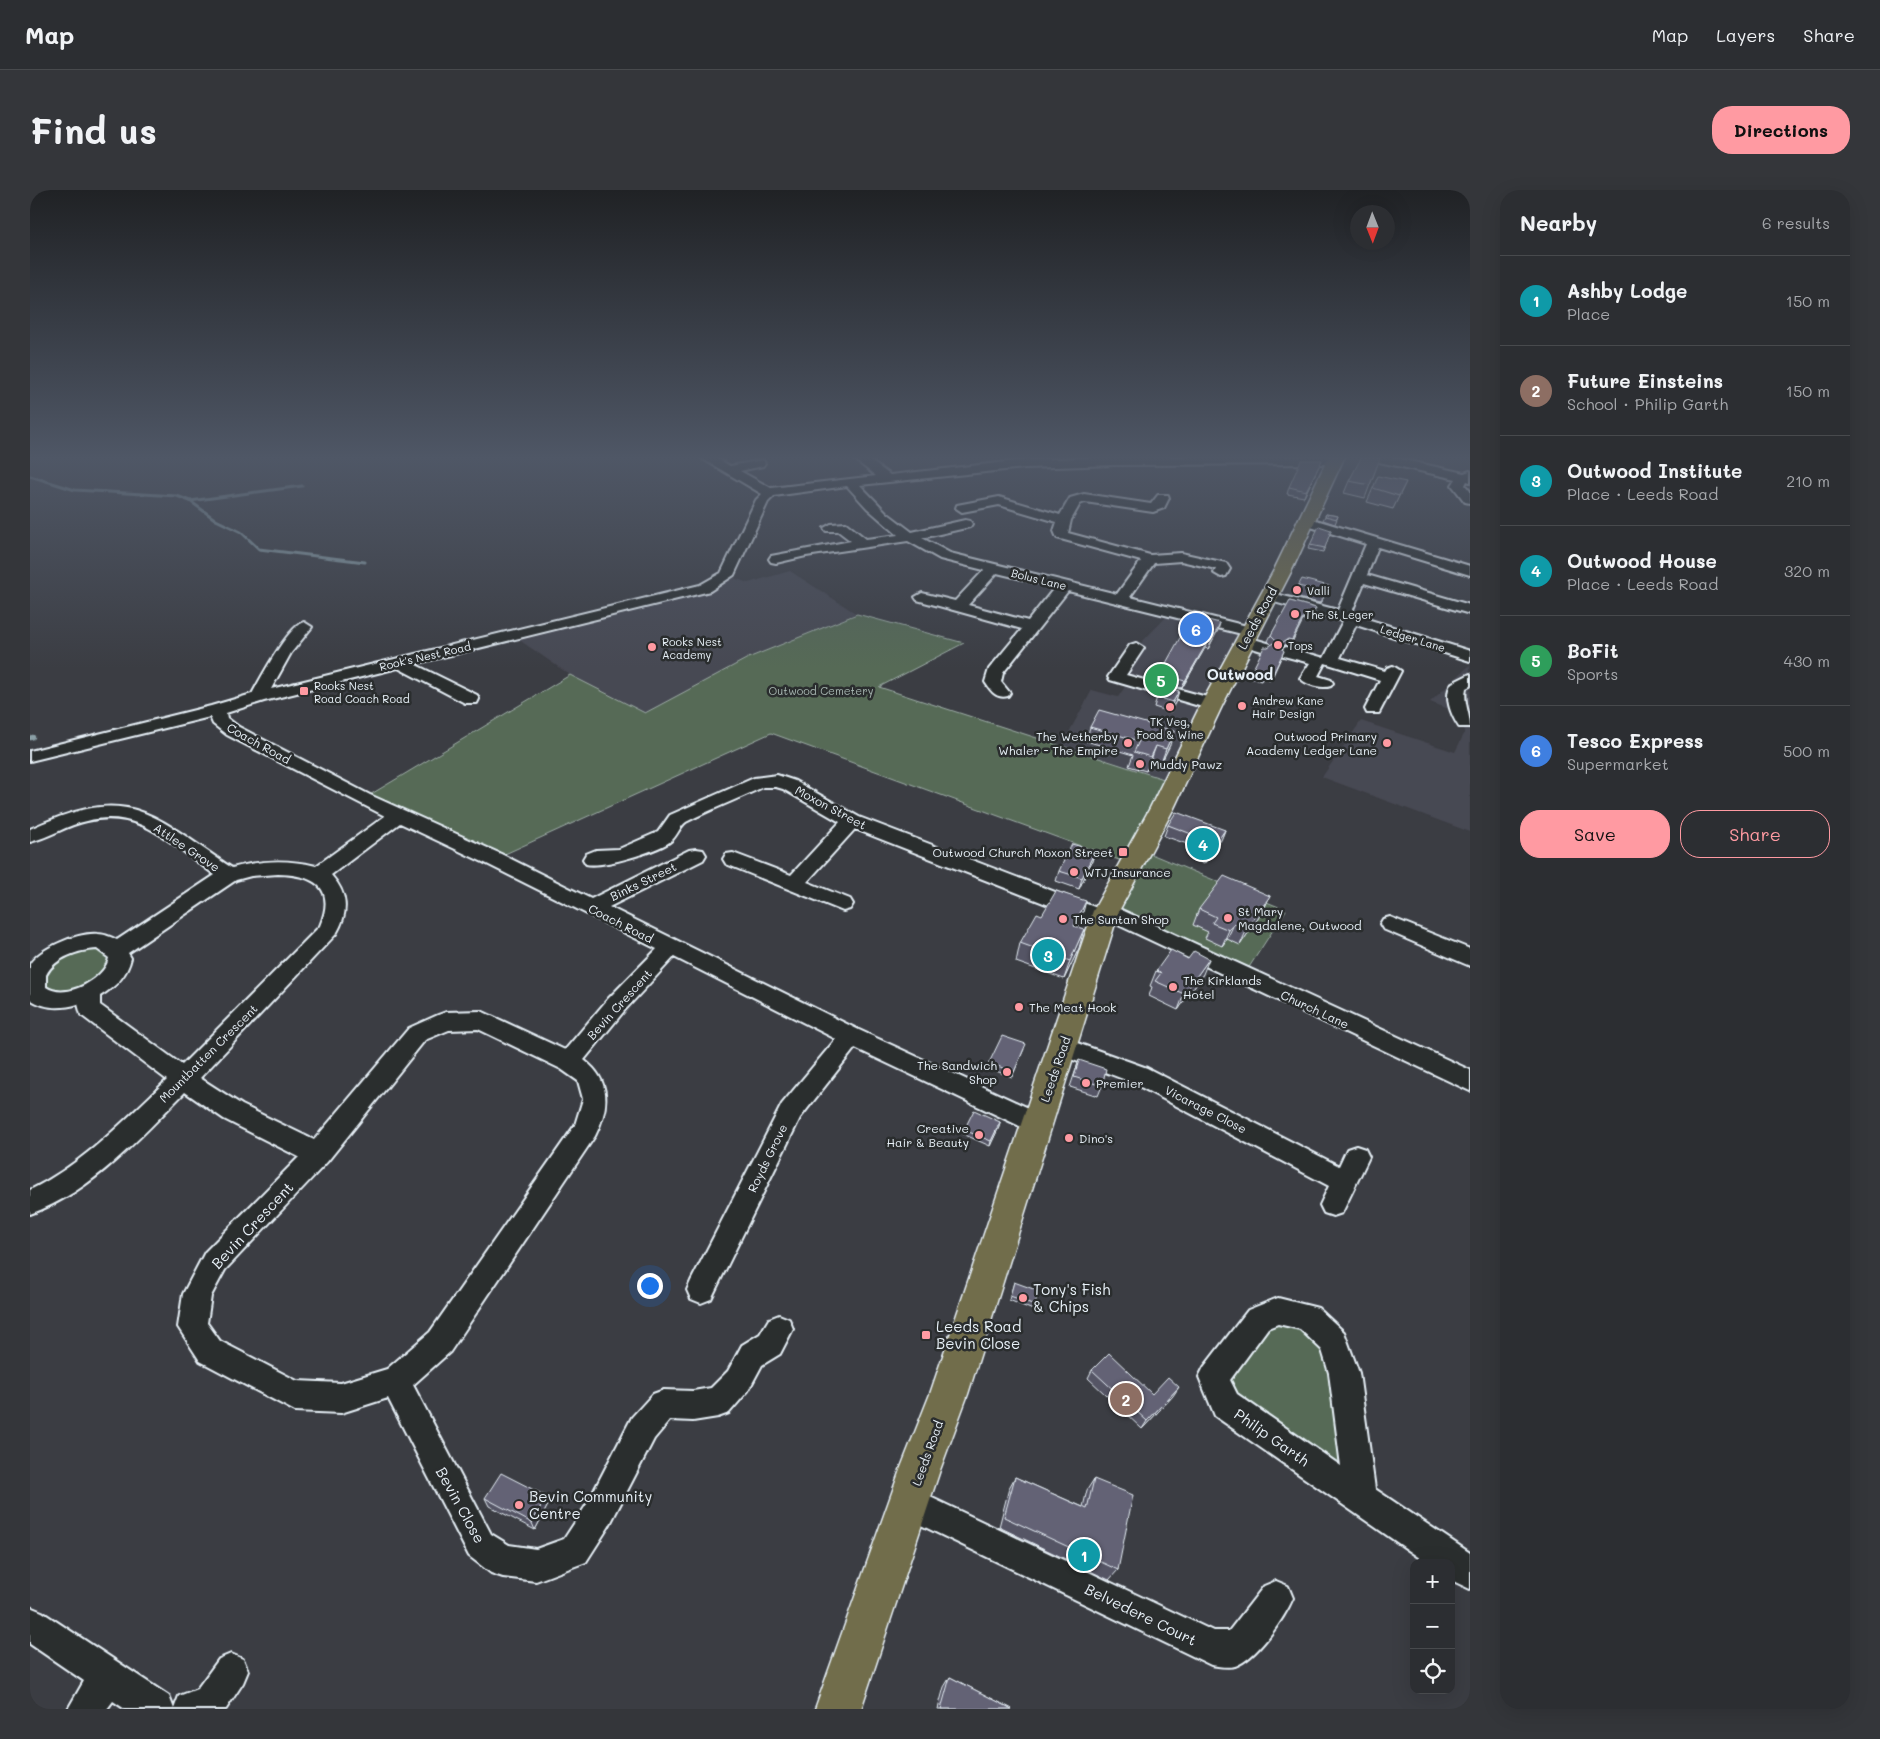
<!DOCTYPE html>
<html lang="en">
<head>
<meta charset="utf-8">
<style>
	:root { --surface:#2c2e32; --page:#34363a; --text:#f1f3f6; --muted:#a6a8ac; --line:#484a4d; --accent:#ff9aa2 }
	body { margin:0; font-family:Mali,sans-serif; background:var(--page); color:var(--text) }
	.controls { position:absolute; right:15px; bottom:15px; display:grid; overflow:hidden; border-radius:10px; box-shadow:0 5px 20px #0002 }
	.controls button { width:45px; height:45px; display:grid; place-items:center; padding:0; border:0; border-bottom:1px solid var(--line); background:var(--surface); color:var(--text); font:25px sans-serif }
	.compass { position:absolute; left:1320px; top:15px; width:45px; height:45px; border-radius:50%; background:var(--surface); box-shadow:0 5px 20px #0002; rotate:179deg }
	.you { position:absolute; left:619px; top:1095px; width:18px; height:18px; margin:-12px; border:4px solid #fff; border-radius:50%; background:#1a73e8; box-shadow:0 0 0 8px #1a73e833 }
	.badge { display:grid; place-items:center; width:32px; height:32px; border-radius:50%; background:var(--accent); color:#fff; font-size:16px; font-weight:700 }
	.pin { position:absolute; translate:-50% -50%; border:2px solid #fff; box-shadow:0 1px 5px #0006 }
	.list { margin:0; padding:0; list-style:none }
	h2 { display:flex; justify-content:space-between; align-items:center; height:65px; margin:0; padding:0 20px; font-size:21px }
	h2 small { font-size:16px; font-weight:400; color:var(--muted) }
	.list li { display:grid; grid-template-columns:32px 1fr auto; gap:15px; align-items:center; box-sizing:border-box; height:90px; padding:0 20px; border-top:1px solid var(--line) }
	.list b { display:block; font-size:19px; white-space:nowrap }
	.list p { margin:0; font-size:16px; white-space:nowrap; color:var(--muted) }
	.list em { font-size:16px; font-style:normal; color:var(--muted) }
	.actions { display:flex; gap:10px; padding:15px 20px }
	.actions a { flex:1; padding:11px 0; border:1px solid var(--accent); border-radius:20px; text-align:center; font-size:18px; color:var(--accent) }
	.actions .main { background:var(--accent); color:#111 }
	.icon { flex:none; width:28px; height:28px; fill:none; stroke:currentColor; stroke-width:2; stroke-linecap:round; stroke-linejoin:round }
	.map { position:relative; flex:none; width:1440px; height:1519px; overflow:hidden; border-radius:20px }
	header { display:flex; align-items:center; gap:30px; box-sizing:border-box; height:70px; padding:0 25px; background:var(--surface); border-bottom:1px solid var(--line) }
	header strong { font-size:24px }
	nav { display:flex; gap:28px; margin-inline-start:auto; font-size:18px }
	.intro { display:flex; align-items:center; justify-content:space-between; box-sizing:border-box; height:120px; padding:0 30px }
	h1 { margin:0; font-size:35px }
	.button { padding:12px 22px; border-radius:20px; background:var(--accent); color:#111; font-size:18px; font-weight:700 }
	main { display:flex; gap:30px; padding:0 30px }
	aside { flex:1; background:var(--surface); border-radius:20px; box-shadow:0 5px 20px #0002 }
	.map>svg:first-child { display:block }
</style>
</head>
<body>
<header>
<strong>Map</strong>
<nav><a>Map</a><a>Layers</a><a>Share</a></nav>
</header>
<div class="intro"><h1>Find us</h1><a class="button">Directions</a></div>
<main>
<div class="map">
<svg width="1440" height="1519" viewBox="0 0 1440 1519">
	<rect width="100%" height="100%" fill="#3b3d43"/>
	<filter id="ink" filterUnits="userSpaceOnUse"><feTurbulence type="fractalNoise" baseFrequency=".02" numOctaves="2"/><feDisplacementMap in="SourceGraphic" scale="10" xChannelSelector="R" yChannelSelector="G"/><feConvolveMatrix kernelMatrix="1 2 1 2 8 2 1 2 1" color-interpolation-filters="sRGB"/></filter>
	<g filter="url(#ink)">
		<path fill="#474852" d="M760 381 827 424 718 468 615 523 540 485 482 445 663 402 697 385 718 393Z
			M1141 422 1220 441 1143 592 1032 555 1062 500 1088 507 1099 491 1086 487 1106 458Z
			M1440 475V642L1292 587 1331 531 1425 562 1434 544V539L1421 520 1400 512Z"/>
		<path fill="#566b57" stroke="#9faea8" d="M827 424 934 453 849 497 1143 592 1109 659 1256 720 1214 785 1076 721 1100 674 741 543 464 669 333 609 540 485 615 523 718 468Z
			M39 756 87 760 78 790 17 808 8 779Z
			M1248 1121 1304 1152 1331 1309 1184 1187Z"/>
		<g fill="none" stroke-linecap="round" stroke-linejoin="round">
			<path stroke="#8a9fa6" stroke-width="3" d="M0 286 45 300 147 306 160 311 186 330 211 342 229 359 335 372
				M160 311 272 296"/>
			<path stroke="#8a9fa6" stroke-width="4.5" d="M0 548 3 547"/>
			<g stroke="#e8f1f8" stroke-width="4">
				<path id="minor" d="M668 266H683L700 276 733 270 735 273 733 276 710 281 741 298 846 286 820 266H834L860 285 995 270 1084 267 1306 266 1312 270 1306 274 1084 275 995 278 830 295 857 323 882 342 935 330 940 331 942 334 940 337 892 348 920 363 1087 404 1111 371 1027 348 1024 341 1027 332 969 315 932 322 926 318 927 315 969 307 1030 325 1040 308 1054 304 1121 314 1128 305H1138L1139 308 1134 318 1123 322 1055 312 1050 314 1041 330 1038 343 1120 365 1151 363 1196 373 1200 379 1196 386 1191 387 1184 383 1186 379 1151 371 1124 373 1100 407 1225 438 1228 441 1220 446 1038 401 973 483 971 492 980 503 978 506C966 509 961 501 955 492L959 479 992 439 887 410 885 407 892 403 925 411 954 380 910 369 878 351 776 366 746 373 741 372 739 369 741 366 821 351 808 341H796L794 338 801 334 816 333 836 349 868 345 837 318 817 296 744 306 738 312 704 385 680 401 384 474 447 505 449 509 447 513H435L368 478 234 511 196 523 197 528 209 537 340 605 471 664 561 709 659 660 666 659 673 660 676 665 673 670 579 717 829 840 1016 926 1019 933 1016 940 1007 943 998 940 825 858 770 928 681 1109 671 1113 661 1109 657 1100 661 1091 752 914 806 849 644 767 594 821 554 870C582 891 579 918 565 946L420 1162 383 1195 461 1344 479 1355 506 1359 534 1349 557 1314 602 1227 623 1204 634 1200 663 1201 681 1198 698 1181 712 1155 730 1144 739 1129 749 1125 759 1129 763 1139 750 1164 732 1175 718 1201 699 1223 688 1227 663 1231 640 1230 624 1249 579 1336 556 1372 506 1391 473 1387 461 1383 439 1366 358 1208 311 1223 265 1221 170 1171 148 1137 153 1104 175 1062 269 967 194 929 155 902C109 948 62 1002 0 1024V1000C53 974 95 930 137 890L51 825 48 814C31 819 15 819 0 809V774C10 758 49 742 68 744 74 744 81 747 87 750L185 685C144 657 111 617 57 631 37 635 20 647 0 652V639C100 593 120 623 202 678 231 670 257 669 286 676L355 626 197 545 183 534 180 527 0 571V561L181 516 222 504C231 488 258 436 274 432L282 437 261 463 241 499 670 395 691 383 726 310 732 304ZM967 383 1025 397 998 431 938 415ZM370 633 457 674 627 759 578 809 535 860 451 821 416 822 408 825 379 838 284 950 212 915 170 888 306 744C319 722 318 704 301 685ZM248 684C283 685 307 696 290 736L152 875 70 815V806C85 797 97 786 101 768L98 763 206 690 221 686ZM67 759 79 768C75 789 36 811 16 797V785C25 767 49 760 67 759ZM448 839 531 879 548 891 553 909 545 935 400 1142 357 1179 311 1193 267 1191 190 1151 177 1133 181 1106 195 1080 297 972 395 850 419 840Z
					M1334 266H1356L1434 283 1440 281V292L1437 291 1435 295 1440 301V313L1435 312 1422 295 1426 289 1340 270Z
					M1276 327 1440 376V385L1348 357 1337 385 1440 415V424L1334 393 1321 424 1440 461V471L1326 435 1310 468 1355 481 1357 478 1363 476 1371 481 1349 523H1337L1335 519 1350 490 1295 473 1288 486 1301 490 1303 493 1301 496C1292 499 1276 495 1270 488L1280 473 1250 465 1248 462 1256 457 1294 468 1313 431 1233 409 1231 406 1238 402 1308 420 1336 354 1271 334 1269 331Z
					M1214 446 1241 454 1243 457 1235 462 1209 454 1206 451Z
					M1106 453 1114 458 1096 485 1188 510 1190 514 1188 518H1176L1080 490 1078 487 1080 484 1100 455Z
					M1440 484V496L1436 498C1433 512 1440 523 1440 537H1429C1421 525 1413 506 1422 493Z
					M747 585 765 591 829 627 1067 718 1076 714 1083 716 1440 880V901L1082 732 1074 736 1067 734 825 639 777 692 820 709 823 714 820 719 813 721 696 674 693 669 696 664 703 663 761 685 810 632 753 599 746 597H733C708 609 681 619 656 632 650 636 648 644 642 650 630 661 572 678 556 674L553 669 556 664 566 660 589 659 628 642 640 625 724 588Z
					M1360 727 1440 759V776L1353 739 1350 734 1353 729Z
					M1033 848 1117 878 1309 976 1317 959 1326 956 1335 959 1339 967 1312 1023 1303 1026 1294 1023 1290 1015 1299 996 1101 892 1025 863 1021 857 1025 851Z
					M1248 1108 1288 1118 1314 1142 1329 1183 1345 1299 1440 1363V1399L1421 1390V1373H1397L1185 1226 1169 1187 1174 1177 1218 1120ZM1248 1134 1270 1139 1292 1160 1299 1183 1311 1276 1207 1204 1200 1190 1238 1138Z
					M879 1297 1183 1441H1199L1234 1396 1246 1391 1258 1396 1263 1408C1254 1429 1226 1469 1205 1476 1198 1478 1188 1476 1181 1475L868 1324 863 1313 868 1302Z
					M0 1417 12 1422 139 1506 144 1519H95L83 1511 77 1519H38L54 1491 0 1454Z
					M201 1464 213 1469 218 1481 213 1493 196 1519H144L149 1506 167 1499 189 1469Z"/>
			</g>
			<g stroke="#e8f1f8" stroke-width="3">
				<path id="major" d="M1299 266H1315L1262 380 1193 514 1144 618 1089 721 938 1204 910 1280 831 1519H785L870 1280 900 1204 1063 721 1120 618 1171 514 1244 380Z"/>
			</g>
			<use href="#minor" fill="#2a2d2e" fill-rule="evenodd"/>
			<use href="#major" fill="#716d4b" fill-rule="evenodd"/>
		</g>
		<path fill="#555465" stroke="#e8f1f8" d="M1350 268 1335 308 1314 303 1319 291Z
			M1292 270 1274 307 1257 304 1259 297Z
			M1376 292 1363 319 1337 312 1343 298Z
			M1296 324 1308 326 1305 334 1293 330Z
			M1301 340 1293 362 1278 359 1280 355Z
			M1268 396H1299L1294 407 1290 413 1264 407Z
			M1260 411 1286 418 1283 425 1280 430 1274 428 1260 456 1255 455 1251 458 1254 461 1241 490 1233 488 1231 491 1219 488 1222 481 1238 457 1242 455 1238 451 1241 445Z
			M1188 440 1178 459 1175 458 1152 498 1128 492 1130 484Z
			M1127 507 1146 511 1140 522 1124 517Z
			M1060 537 1140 555 1131 573 1121 570 1116 581 1099 576 1103 565 1056 551Z
			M1138 635 1195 640 1191 650 1174 674 1161 669 1166 657 1134 646Z
			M1065 661 1062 671 1049 699 1026 691 1029 681Z
			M1240 706 1233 721 1210 755 1197 749 1192 756 1175 748 1178 742 1163 735 1169 719Z
			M1012 725 1051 730 1047 737 1049 758 1034 789 986 772 990 753Z
			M1126 781 1173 784 1148 820 1119 806 1122 797 1120 796Z
			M994 859 982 887 958 878 959 873Z
			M1049 870 1072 896 1068 906 1040 897Z
			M970 932 969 937 960 956 933 944 934 940Z
			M984 1092 1005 1115 1003 1120 979 1110Z
			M1062 1180 1122 1204 1143 1206 1112 1239 1058 1188Z
			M985 1287 1053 1317 1057 1300 1064 1289 1088 1380 1079 1390 969 1337 979 1298Z
			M516 1306 519 1313 505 1340 459 1316 455 1308Z
			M920 1487 982 1519H908L914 1497Z"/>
		<path fill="#454552" stroke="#e8f1f8" d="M1292 270 1289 276 1274 307 1276 301Z
			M1299 396 1294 407 1290 413 1294 402Z
			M1276 422 1274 428 1260 456 1262 450Z
			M1190 433 1188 440 1178 459 1181 452Z
			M1258 449 1255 455 1246 462 1249 455Z
			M1178 451 1175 458 1152 498 1155 491Z
			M1149 501 1146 511 1140 522 1143 512Z
			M1144 541 1140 555 1131 573 1136 559Z
			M1126 556 1121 570 1116 581 1121 567Z
			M1195 640 1191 650 1174 674 1178 664Z
			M1065 661 1062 671 1049 699 1052 688Z
			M1240 706 1233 721 1210 755 1217 739Z
			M1056 711 1051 730 1038 754 1044 736Z
			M1204 734 1197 749 1192 756 1199 740Z
			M1054 739 1049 758 1034 789 1040 771Z
			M1179 769 1173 784 1148 820 1154 804Z
			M970 932 969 937 960 956 961 951Z
			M1149 1197 1143 1206 1112 1239 1117 1231Z
			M516 1306 519 1313 505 1340 502 1333Z"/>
		<path fill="#636275" stroke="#e8f1f8" d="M1332 266H1339L1350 268 1340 295 1319 291Z
			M1271 270H1292L1276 301 1259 297Z
			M1348 286 1376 292 1369 306 1343 298Z
			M1296 324 1308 326 1307 329 1295 326Z
			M1289 336 1301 340 1295 358 1280 355Z
			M1272 389 1299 396 1294 402 1268 396Z
			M1260 411 1286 418 1282 424 1276 422 1262 450 1258 449 1249 455 1254 461 1243 484 1235 482 1234 485 1222 481 1234 457H1238L1247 451 1241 445Z
			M1162 426 1190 433 1181 452 1178 451 1155 491 1130 484Z
			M1132 496 1149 501 1143 512 1127 507Z
			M1069 520 1144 541 1136 559 1126 556 1121 567 1104 562 1109 551 1060 537Z
			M1146 622 1195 640 1178 664 1165 659 1172 648 1138 635Z
			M1042 654 1065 661 1052 688 1029 681Z
			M1194 686 1240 706 1217 739 1204 734 1199 740 1182 733 1186 727 1169 719Z
			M1026 701 1056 711 1044 736 1054 739 1040 771 990 753 1007 723 1012 725Z
			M1141 760 1158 769 1164 761 1179 769 1154 804 1125 791 1131 783 1126 781Z
			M972 846 996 854 984 882 959 873Z
			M1049 870 1076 879 1072 896 1044 887Z
			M944 920 970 932 961 951 934 940Z
			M984 1092 1009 1101 1005 1115 980 1106Z
			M1079 1163 1122 1204 1138 1187 1149 1197 1117 1231 1062 1180Z
			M471 1283 516 1306 502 1333 455 1308Z
			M985 1287 1057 1319 1064 1289 1103 1305 1088 1380 974 1327Z
			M920 1487 982 1519H911Z"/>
	</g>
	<linearGradient id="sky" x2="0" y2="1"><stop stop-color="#202225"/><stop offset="0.56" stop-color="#4f5766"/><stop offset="1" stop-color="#4f5766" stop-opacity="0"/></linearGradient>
	<rect width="1440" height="478" fill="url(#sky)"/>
	<g fill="#ff9aa2" stroke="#2a2d2e" stroke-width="2">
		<circle cx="1267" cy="400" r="5"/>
		<circle cx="1265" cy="424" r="5"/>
		<circle cx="1248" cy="455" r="5"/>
		<circle cx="622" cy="457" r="5"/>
		<rect x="269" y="496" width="10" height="10" rx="2.5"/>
		<circle cx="1212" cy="516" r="5"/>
		<circle cx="1140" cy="517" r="5"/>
		<circle cx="1098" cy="553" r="5"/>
		<circle cx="1357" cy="553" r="5"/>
		<circle cx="1110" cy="574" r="5"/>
		<rect x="1088" y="657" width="10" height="10" rx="2.5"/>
		<circle cx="1044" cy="682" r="5"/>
		<circle cx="1198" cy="728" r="5"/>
		<circle cx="1033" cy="729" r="5"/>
		<circle cx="1143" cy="797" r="5"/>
		<circle cx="989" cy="817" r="5"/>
		<circle cx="977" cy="882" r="5"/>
		<circle cx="1056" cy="893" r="5"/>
		<circle cx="949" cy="945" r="5"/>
		<circle cx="1039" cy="948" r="5"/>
		<circle cx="993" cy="1108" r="5"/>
		<rect x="891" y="1140" width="10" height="10" rx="2.5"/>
		<circle cx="489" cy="1315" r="5"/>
	</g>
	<g text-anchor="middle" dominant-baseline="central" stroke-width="5" stroke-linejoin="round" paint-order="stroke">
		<g font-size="11" fill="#e8f1f8" stroke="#2a2d2e">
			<text transform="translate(1009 389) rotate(14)">Bolus Lane</text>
			<text transform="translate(1383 448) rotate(17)">Ledger Lane</text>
			<text transform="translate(395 466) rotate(-13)">Rook's Nest Road</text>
		</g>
		<g font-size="11" fill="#e8f1f8" stroke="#2a2d2e" text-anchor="start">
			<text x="1277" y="400">Valli</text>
			<text x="1275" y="424">The St Leger</text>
			<text x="632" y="451">Rooks Nest<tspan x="632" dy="13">Academy</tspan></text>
			<text x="1258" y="455">Tops</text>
			<text x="284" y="495">Rooks Nest<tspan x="284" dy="13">Road Coach Road</tspan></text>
			<text x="1222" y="510">Andrew Kane<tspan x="1222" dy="13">Hair Design</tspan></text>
			<text x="1140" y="531" text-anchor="middle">TK Veg,<tspan x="1140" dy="13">Food &amp; Wine</tspan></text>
		</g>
		<g font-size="11" fill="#a6b5b0" stroke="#2a2d2e">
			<text x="791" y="500">Outwood Cemetery</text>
		</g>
		<g font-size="12" fill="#e8f1f8" stroke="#2a2d2e">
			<text transform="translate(1227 428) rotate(-62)">Leeds Road</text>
			<text transform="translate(229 553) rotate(29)">Coach Road</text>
			<text transform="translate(801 617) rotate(28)">Moxon Street</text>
			<text transform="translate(157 657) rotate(34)">Attlee Grove</text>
			<text transform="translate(613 691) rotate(-26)">Binks Street</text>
			<text transform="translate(591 733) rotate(27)">Coach Road</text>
			<text transform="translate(589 814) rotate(-48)">Bevin Crescent</text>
			<text transform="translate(1285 819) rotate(25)">Church Lane</text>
			<text transform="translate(178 863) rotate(-45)">Mountbatten Crescent</text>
			<text transform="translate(1025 879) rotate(-71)">Leeds Road</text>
			<text transform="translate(1176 919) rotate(27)">Vicarage Close</text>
			<text transform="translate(737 968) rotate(-64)">Royds Grove</text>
			<text transform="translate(897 1263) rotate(-70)">Leeds Road</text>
		</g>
		<g font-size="12" fill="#e8f1f8" stroke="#2a2d2e" text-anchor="start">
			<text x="1088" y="546" text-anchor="end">The Wetherby<tspan x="1088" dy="14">Whaler - The Empire</tspan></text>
			<text x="1347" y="546" text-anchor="end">Outwood Primary<tspan x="1347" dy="14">Academy Ledger Lane</tspan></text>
			<text x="1120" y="574">Muddy Pawz</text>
			<text x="1083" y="662" text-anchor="end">Outwood Church Moxon Street</text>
			<text x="1054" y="682">WTJ Insurance</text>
			<text x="1208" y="721">St Mary<tspan x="1208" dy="14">Magdalene, Outwood</tspan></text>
			<text x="1043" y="729">The Suntan Shop</text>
			<text x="1153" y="790">The Kirklands<tspan x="1153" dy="14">Hotel</tspan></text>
			<text x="999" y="817">The Meat Hook</text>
			<text x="967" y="875" text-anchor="end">The Sandwich<tspan x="967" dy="14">Shop</tspan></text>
			<text x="1066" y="893">Premier</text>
			<text x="939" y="938" text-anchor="end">Creative<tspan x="939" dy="14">Hair &amp; Beauty</tspan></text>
			<text x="1049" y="948">Dino's</text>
		</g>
		<g font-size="15" font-weight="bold" fill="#e8f1f8" stroke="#2a2d2e">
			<text x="1210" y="484">Outwood</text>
		</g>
		<g font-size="15" fill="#e8f1f8" stroke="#2a2d2e">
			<text transform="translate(222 1035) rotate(-47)">Bevin Crescent</text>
			<text transform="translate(1242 1247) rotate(35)">Philip Garth</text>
			<text transform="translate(431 1315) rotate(61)">Bevin Close</text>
			<text transform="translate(1111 1424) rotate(26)">Belvedere Court</text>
		</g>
		<g font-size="15" fill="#e8f1f8" stroke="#2a2d2e" text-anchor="start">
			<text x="1003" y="1099">Tony's Fish<tspan x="1003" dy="17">&amp; Chips</tspan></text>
			<text x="906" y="1136">Leeds Road<tspan x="906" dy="17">Bevin Close</tspan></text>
			<text x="499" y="1306">Bevin Community<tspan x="499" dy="17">Centre</tspan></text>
		</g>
	</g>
</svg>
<div class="controls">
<button>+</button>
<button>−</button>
<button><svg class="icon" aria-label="locate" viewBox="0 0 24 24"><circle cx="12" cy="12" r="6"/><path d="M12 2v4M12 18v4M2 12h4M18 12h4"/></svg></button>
</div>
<svg class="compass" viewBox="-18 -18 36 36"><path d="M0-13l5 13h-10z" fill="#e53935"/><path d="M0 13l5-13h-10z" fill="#a6a8ac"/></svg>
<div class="you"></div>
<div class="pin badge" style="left:1054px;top:1365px;background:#0f9aa8">1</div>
<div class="pin badge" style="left:1096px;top:1209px;background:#8d6e63">2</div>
<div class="pin badge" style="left:1018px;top:765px;background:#0f9aa8">3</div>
<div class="pin badge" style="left:1173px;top:654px;background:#0f9aa8">4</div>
<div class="pin badge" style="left:1131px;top:490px;background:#2e9e5b">5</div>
<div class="pin badge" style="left:1166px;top:439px;background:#3f7fe0">6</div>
</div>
<aside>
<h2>Nearby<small>6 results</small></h2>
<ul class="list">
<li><span class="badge" style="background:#0f9aa8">1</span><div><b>Ashby Lodge</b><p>Place</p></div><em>150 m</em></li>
<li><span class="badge" style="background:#8d6e63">2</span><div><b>Future Einsteins</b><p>School · Philip Garth</p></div><em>150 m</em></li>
<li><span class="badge" style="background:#0f9aa8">3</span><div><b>Outwood Institute</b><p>Place · Leeds Road</p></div><em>210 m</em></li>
<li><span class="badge" style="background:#0f9aa8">4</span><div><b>Outwood House</b><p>Place · Leeds Road</p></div><em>320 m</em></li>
<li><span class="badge" style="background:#2e9e5b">5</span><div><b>BoFit</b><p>Sports</p></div><em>430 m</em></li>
<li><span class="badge" style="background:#3f7fe0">6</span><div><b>Tesco Express</b><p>Supermarket</p></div><em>500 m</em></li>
</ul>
<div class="actions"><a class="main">Save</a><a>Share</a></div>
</aside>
</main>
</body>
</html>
